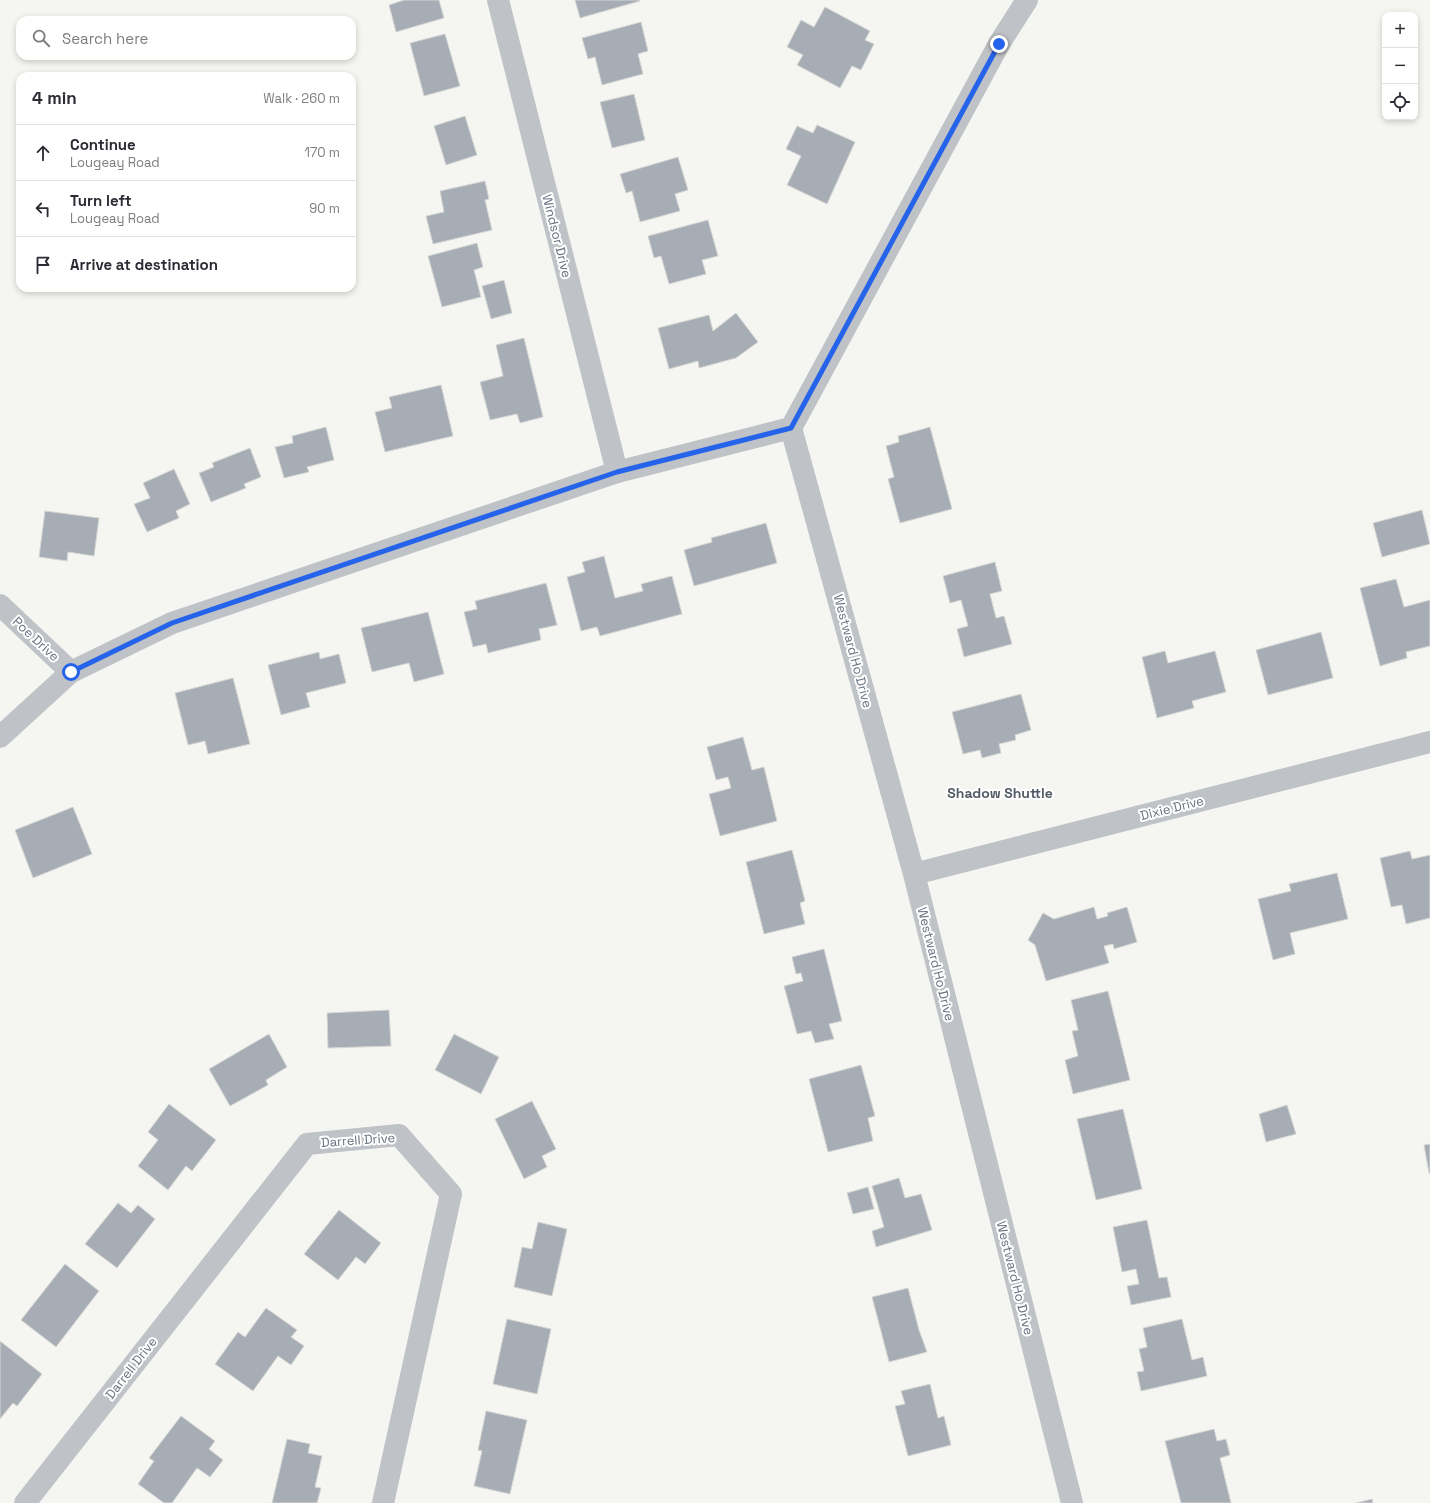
<!DOCTYPE html>
<html lang="en">
<head>
<meta charset="utf-8">
<style>
	:root { --surface:#fff; --page:#f7f7f7; --text:#2b2b33; --muted:#7c7c81; --line:#e1e1e2 }
	body { margin:0; font-family:"Space Grotesk",sans-serif; background:var(--page); color:var(--text) }
	.controls { position:absolute; right:12px; top:12px; display:grid; overflow:hidden; border-radius:8px; box-shadow:0 2px 6px #0003 }
	.controls button { width:36px; height:36px; display:grid; place-items:center; padding:0; border:0; border-bottom:1px solid var(--line); background:var(--surface); color:var(--text); font:20px sans-serif }
	.stop { position:absolute; width:12px; height:12px; margin:-9px; border:3px solid #2563eb; border-radius:50%; background:#fff }
	.stop.end { background:#2563eb; border-color:#fff; box-shadow:0 1px 4px #0008 }
	.list { margin:0; padding:0; list-style:none }
	h2 { display:flex; justify-content:space-between; align-items:center; height:52px; margin:0; padding:0 16px; font-size:17px }
	h2 small { font-size:13px; font-weight:400; color:var(--muted) }
	.list li { display:grid; grid-template-columns:26px 1fr auto; gap:12px; align-items:center; box-sizing:border-box; height:56px; padding:0 16px; border-top:1px solid var(--line) }
	.list b { display:block; font-size:15px; white-space:nowrap }
	.list p { margin:0; font-size:13px; white-space:nowrap; color:var(--muted) }
	.list em { font-size:13px; font-style:normal; color:var(--muted) }
	.icon { flex:none; width:22px; height:22px; fill:none; stroke:currentColor; stroke-width:2; stroke-linecap:round; stroke-linejoin:round }
	.map { position:relative; flex:none; width:1430px; height:1503px; overflow:hidden }
	.search { position:absolute; background:var(--surface); box-shadow:0 2px 6px #0003; left:16px; top:16px; width:340px; height:44px; display:flex; align-items:center; gap:10px; box-sizing:border-box; padding:0 14px; border-radius:12px; color:var(--muted); font-size:15px }
	.panel { position:absolute; background:var(--surface); box-shadow:0 2px 6px #0003; left:16px; top:72px; width:340px; height:220px; border-radius:12px }
	.map>svg:first-child { display:block }
</style>
</head>
<body>
<div class="map">
<svg width="1430" height="1503" viewBox="0 0 1430 1503">
	<rect width="100%" height="100%" fill="#f5f5f2"/>
	<path fill="#a7adb4" stroke="#d6d7d5" d="M404 0H439L444 18 396 32 389 5Z
		M575 0H639L640 1 580 18Z
		M825 7 870 31 865 40 874 44 861 70 852 66 840 88 797 65 803 55 787 47 801 20 814 27Z
		M641 22 648 51 638 54 643 74 602 85 595 57 588 59 582 38Z
		M445 34 460 86 424 96 410 43Z
		M634 94 645 140 612 148 600 102Z
		M465 116 477 155 446 165 434 126Z
		M817 125 855 142 827 204 787 185 801 156 786 149 797 126 813 133Z
		M678 157 688 190 675 194 680 211 640 222 632 191 626 193 620 174Z
		M485 181 489 199 485 200 492 230 433 244 426 216 444 212 440 191Z
		M708 220 718 256 702 260 706 274 669 284 661 256 654 258 648 236Z
		M477 243 483 267 474 270 481 297 442 307 428 256Z
		M504 280 512 313 491 319 482 286Z
		M736 313 758 342 736 358 699 368 698 361 669 369 658 328 709 315 713 331Z
		M524 338 543 417 520 423 517 414 490 420 480 382 503 376 496 345Z
		M441 385 453 436 385 452 375 412 392 408 389 397Z
		M326 427 334 460 307 467 309 472 284 478 275 447 293 443 292 436Z
		M930 427 952 509 900 523 888 479 894 477 886 446 899 442 898 436Z
		M250 448 261 477 244 484 246 488 211 502 199 473 214 467 212 463Z
		M174 469 190 504 176 511 179 518 147 532 134 504 150 498 143 483Z
		M1422 510 1430 544 1382 557 1373 523Z
		M45 511 99 518 94 556 68 552 67 561 39 557Z
		M766 523 777 563 694 586 684 550 712 542 711 538Z
		M604 556 615 598 643 591 641 584 672 576 682 614 600 636 597 627 581 631 567 577 585 572 582 562Z
		M995 562 1002 591 990 594 996 618 1004 616 1012 644 964 657 957 629 968 626 961 600 950 603 943 576Z
		M1396 579 1404 607 1430 600V646L1406 652 1407 658 1380 666 1360 588Z
		M546 583 557 625 539 629 541 640 488 653 486 644 473 647 464 612 477 609 475 601Z
		M428 612 444 674 414 682 409 663 372 672 361 628Z
		M1321 632 1333 678 1268 695 1256 650Z
		M1165 651 1168 663 1215 651 1226 692 1192 701 1194 708 1157 718 1142 657Z
		M319 652 320 659 339 654 346 683 306 693 310 707 281 715 268 665Z
		M233 678 250 744 208 754 205 741 188 745 175 693Z
		M1021 694 1031 730 1015 735 1016 740 999 744 1001 753 982 758 980 750 963 754 952 712Z
		M743 737 752 770 764 767 777 821 720 836 709 794 731 788 728 777 716 780 707 747Z
		M73 807 92 854 33 878 15 830Z
		M792 850 805 901 800 903 805 924 764 934 746 862Z
		M1410 851 1412 859 1430 855V918L1406 924 1402 905 1391 907 1380 858Z
		M1337 873 1348 919 1290 933 1295 954 1273 960 1258 899 1291 891 1289 884Z
		M1094 907 1097 919 1108 916 1107 913 1127 907 1137 942 1114 949 1113 944 1104 946 1109 963 1046 981 1035 945 1028 940 1043 913 1054 919Z
		M824 949 842 1021 829 1024 834 1039 815 1043 811 1031 797 1034 784 986 803 981 801 973 796 974 792 957Z
		M1108 991 1130 1080 1073 1094 1065 1060 1078 1056 1072 1031 1078 1030 1071 1000Z
		M389 1010 391 1046 328 1048 327 1013Z
		M269 1034 287 1067 266 1080 268 1085 230 1106 209 1069Z
		M454 1034 499 1057 481 1094 435 1070Z
		M861 1065 875 1116 868 1118 873 1141 828 1152 809 1079Z
		M532 1101 556 1149 542 1156 547 1167 524 1179 495 1119Z
		M169 1104 216 1140 192 1171 186 1166 168 1190 138 1166 158 1140 148 1132Z
		M1287 1105 1296 1134 1266 1142 1259 1114Z
		M1123 1109 1142 1189 1096 1200 1077 1119Z
		M1430 1144V1173H1429L1424 1145Z
		M899 1178 905 1198 921 1194 932 1230 876 1247 872 1231 884 1227 872 1186Z
		M868 1187 874 1209 853 1214 847 1193Z
		M118 1203 131 1213 138 1205 155 1219 117 1268 85 1244Z
		M339 1210 381 1243 365 1264 356 1257 338 1280 304 1254Z
		M1147 1220 1159 1278 1167 1277 1171 1297 1131 1305 1127 1286 1139 1284 1136 1269 1122 1272 1113 1227Z
		M538 1222 567 1229 552 1296 514 1287 522 1247 532 1249Z
		M65 1264 99 1291 56 1347 21 1320Z
		M908 1288 919 1330 927 1352 889 1362 872 1297Z
		M266 1308 297 1330 291 1337 304 1346 291 1365 278 1356 253 1391 215 1364 238 1332 245 1337Z
		M507 1319 551 1329 537 1394 493 1384Z
		M1182 1319 1192 1360 1203 1357 1207 1376 1141 1391 1137 1372 1144 1371 1139 1349 1147 1347 1143 1328Z
		M0 1341 42 1374 17 1406 13 1403 0 1419Z
		M930 1384 938 1418 944 1416 951 1445 908 1456 895 1406 905 1404 901 1391Z
		M486 1411 527 1420 510 1494 474 1486 482 1451 478 1450Z
		M181 1416 215 1441 209 1449 223 1460 210 1477 197 1468 172 1503H164L138 1484 154 1461 149 1458Z
		M1214 1429 1217 1441 1226 1439 1230 1455 1220 1458 1231 1503H1181L1165 1441Z
		M287 1439 310 1444 308 1453 322 1456 315 1487 321 1488 317 1503H272Z
		M1372 1499 1373 1503H1356Z"/>
	<g fill="none" stroke-linecap="round" stroke-linejoin="round">
		<path stroke="#bfc2c6" stroke-width="22" d="M498 0 617 472
			M791 428 914 874 1072 1503
			M0 605 71 672
			M914 874 1430 742
			M25 1503 307 1144 399 1135 451 1194 383 1503"/>
		<path stroke="#bfc2c6" stroke-width="22" d="M0 737 71 672 172 623 617 472 791 428 999 44 1027 0"/>
	</g>
	<g fill="none" stroke-linecap="round" stroke-linejoin="round">
		<path stroke="#2563eb" stroke-width="5" d="M71 672 172 623 617 472 791 428 999 44"/>
	</g>
	<g text-anchor="middle" dominant-baseline="central" stroke-width="4" stroke-linejoin="round" paint-order="stroke">
		<g font-size="13" fill="#677180" stroke="#fff">
			<text transform="translate(557 236) rotate(76)">Windsor Drive</text>
			<text transform="translate(36 639) rotate(43)">Poe Drive</text>
			<text transform="translate(853 651) rotate(75)">Westward Ho Drive</text>
			<text transform="translate(1172 808) rotate(-14)">Dixie Drive</text>
			<text transform="translate(936 964) rotate(76)">Westward Ho Drive</text>
			<text transform="translate(358 1140) rotate(-4)">Darrell Drive</text>
			<text transform="translate(1015 1278) rotate(76)">Westward Ho Drive</text>
			<text transform="translate(131 1368) rotate(-52)">Darrell Drive</text>
		</g>
		<g font-size="14" font-weight="bold" fill="#545c66" stroke="#fff">
			<text x="1000" y="793">Shadow Shuttle</text>
		</g>
	</g>
</svg>
<div class="controls">
<button>+</button>
<button>−</button>
<button><svg class="icon" aria-label="locate" viewBox="0 0 24 24"><circle cx="12" cy="12" r="6"/><path d="M12 2v4M12 18v4M2 12h4M18 12h4"/></svg></button>
</div>
<div class="stop" style="left:71px;top:672px"></div>
<div class="stop end" style="left:999px;top:44px"></div>
<div class="search"><svg class="icon" aria-label="search" viewBox="0 0 24 24"><circle cx="10" cy="10" r="6"/><path d="M15 15l6 6"/></svg>Search here</div>
<section class="panel">
<h2>4 min<small>Walk · 260 m</small></h2>
<ul class="list">
<li><svg class="icon" aria-label="ahead" viewBox="0 0 24 24"><path d="M12 20V5M6 11l6-6 6 6"/></svg><div><b>Continue</b><p>Lougeay Road</p></div><em>170 m</em></li>
<li><svg class="icon" aria-label="left" viewBox="0 0 24 24"><path d="M17 20v-9H6M10 6l-5 5 5 5"/></svg><div><b>Turn left</b><p>Lougeay Road</p></div><em>90 m</em></li>
<li><svg class="icon" aria-label="arrive" viewBox="0 0 24 24"><path d="M6 21V4h12l-3 4 3 4H6"/></svg><div><b>Arrive at destination</b></div></li>
</ul>
</section>
</div>
</body>
</html>
